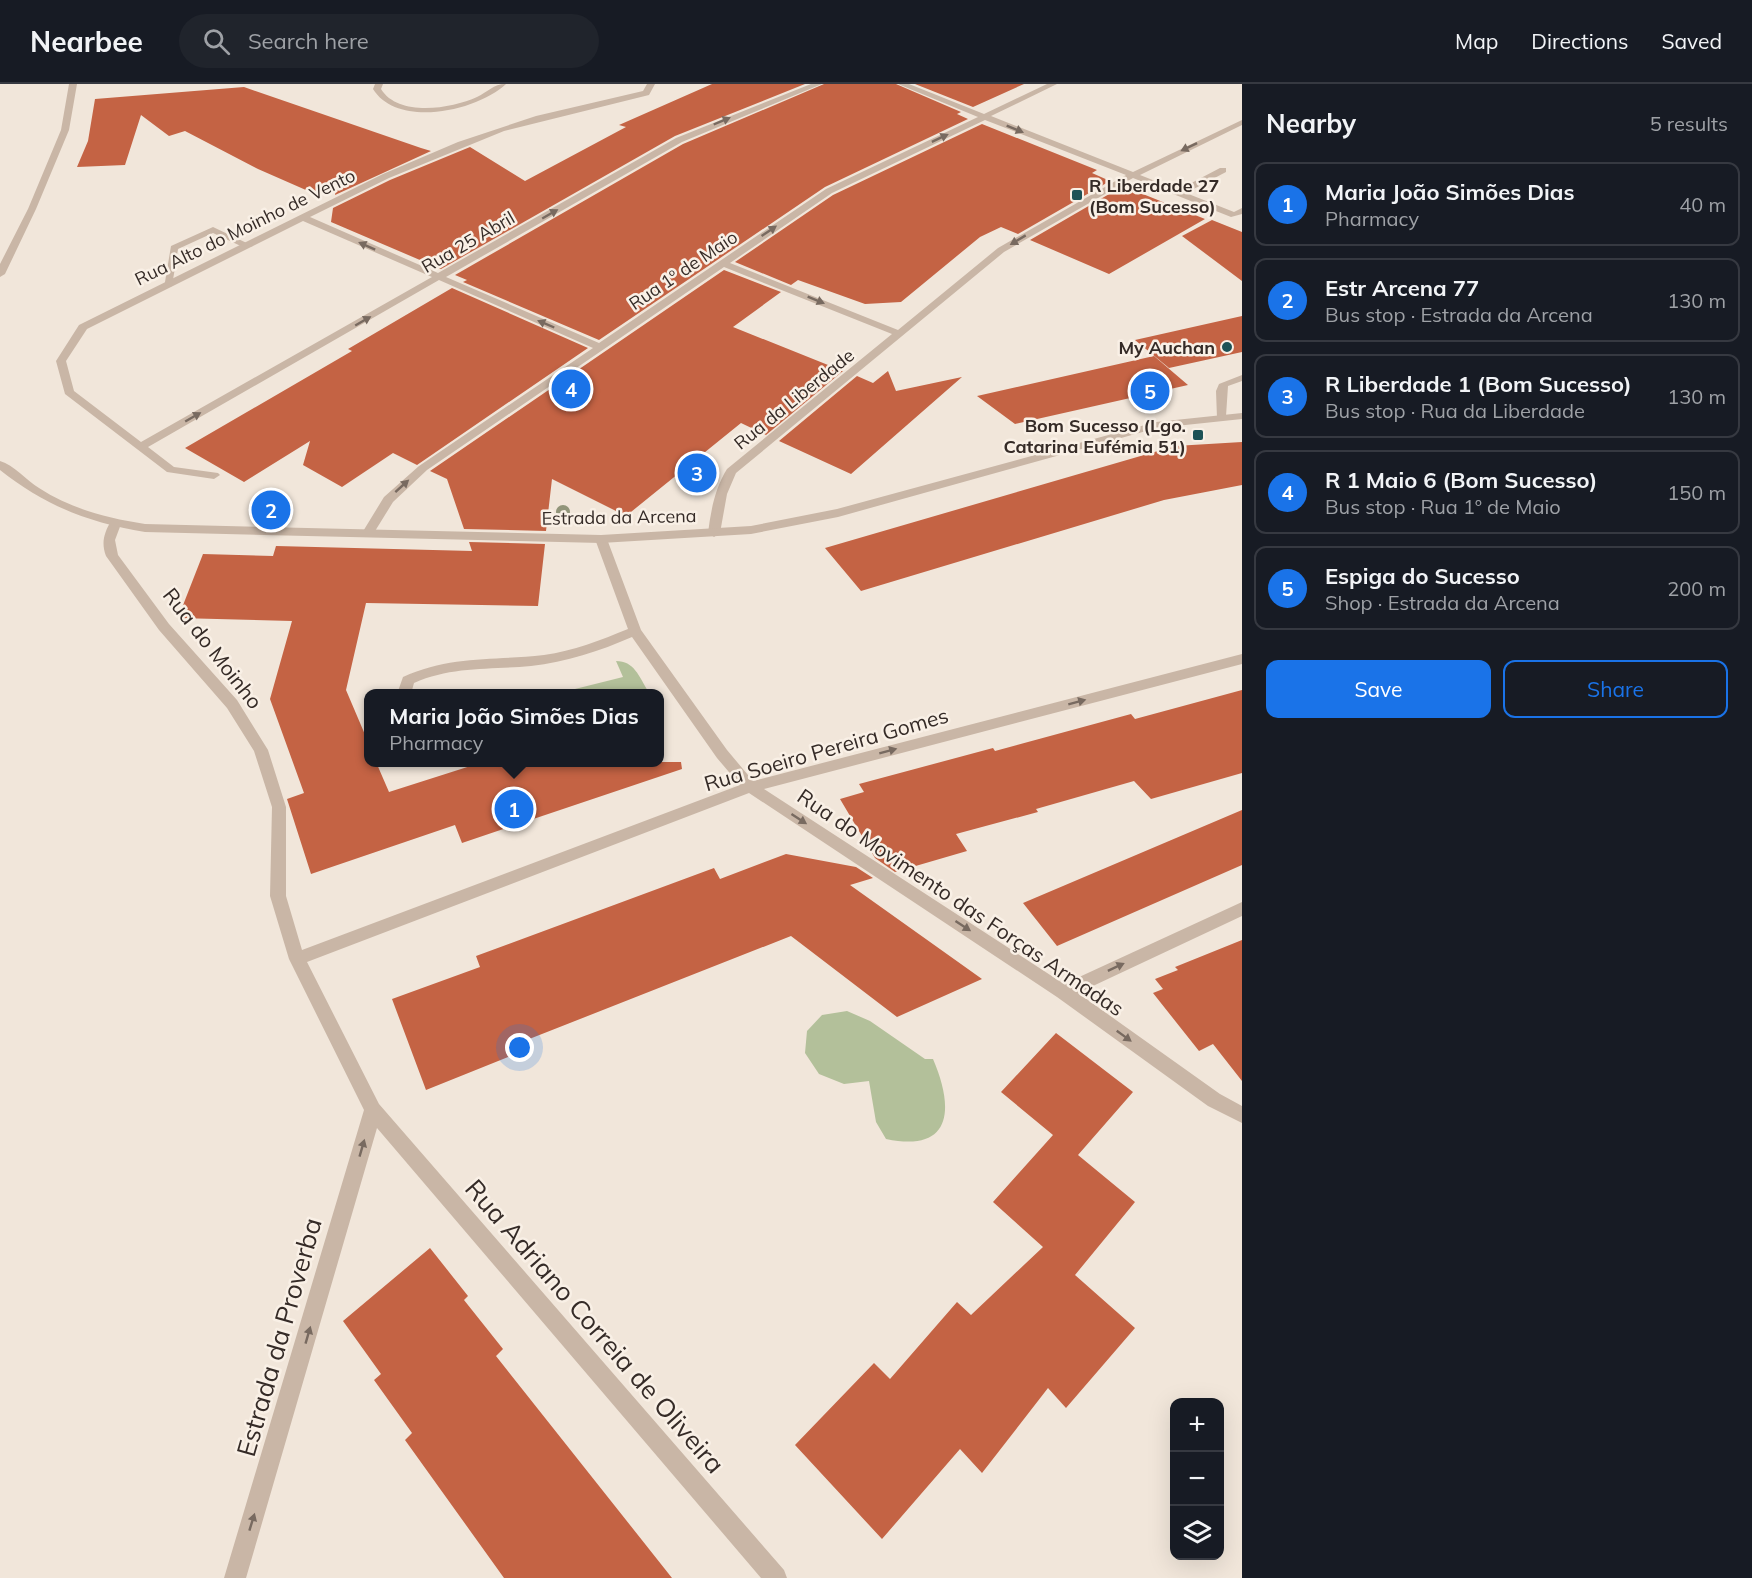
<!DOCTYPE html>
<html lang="en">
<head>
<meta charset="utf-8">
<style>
	:root { --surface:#171b24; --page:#20242c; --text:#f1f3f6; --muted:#9ea1a6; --line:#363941; --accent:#1a73e8 }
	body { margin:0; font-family:Mulish,sans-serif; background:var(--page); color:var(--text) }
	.controls { position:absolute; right:18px; bottom:18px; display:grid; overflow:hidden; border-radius:12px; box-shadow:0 6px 24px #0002 }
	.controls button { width:54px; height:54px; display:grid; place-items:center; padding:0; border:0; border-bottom:2px solid var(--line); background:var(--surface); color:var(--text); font:30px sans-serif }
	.you { position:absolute; left:520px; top:964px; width:21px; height:21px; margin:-15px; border:4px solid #fff; border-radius:50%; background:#1a73e8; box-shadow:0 0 0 9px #1a73e833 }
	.badge { display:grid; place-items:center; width:39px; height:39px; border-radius:50%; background:var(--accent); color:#fff; font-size:20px; font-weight:700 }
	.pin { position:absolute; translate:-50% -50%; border:3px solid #fff; box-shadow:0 2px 6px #0006 }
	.popup { position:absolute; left:364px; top:605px; width:300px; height:78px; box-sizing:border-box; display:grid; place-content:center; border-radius:12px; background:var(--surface); filter:drop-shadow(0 2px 4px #0005); font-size:20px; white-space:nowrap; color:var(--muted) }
	.popup b { font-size:22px; color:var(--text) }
	.popup::after { content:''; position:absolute; left:50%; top:100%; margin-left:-12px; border:12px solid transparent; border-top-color:var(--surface) }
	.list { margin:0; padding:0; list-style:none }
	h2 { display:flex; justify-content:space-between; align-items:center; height:78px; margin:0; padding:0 24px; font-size:26px }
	h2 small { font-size:20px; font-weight:400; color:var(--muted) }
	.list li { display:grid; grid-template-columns:39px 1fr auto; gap:18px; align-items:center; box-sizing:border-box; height:84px; margin:0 12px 12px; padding:0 12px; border:2px solid var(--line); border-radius:12px }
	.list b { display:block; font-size:22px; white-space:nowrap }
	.list p { margin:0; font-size:20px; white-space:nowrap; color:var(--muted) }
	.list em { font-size:20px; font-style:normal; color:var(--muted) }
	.actions { display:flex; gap:12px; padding:18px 24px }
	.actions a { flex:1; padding:14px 0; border:2px solid var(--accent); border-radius:12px; text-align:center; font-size:21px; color:var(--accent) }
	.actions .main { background:var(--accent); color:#fff }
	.icon { flex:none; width:33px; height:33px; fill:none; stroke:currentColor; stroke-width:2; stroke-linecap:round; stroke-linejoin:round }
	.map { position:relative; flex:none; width:1242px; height:1494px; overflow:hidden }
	header { display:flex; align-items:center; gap:36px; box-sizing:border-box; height:84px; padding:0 30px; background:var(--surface); border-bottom:2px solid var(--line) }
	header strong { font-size:28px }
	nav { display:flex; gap:33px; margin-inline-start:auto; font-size:21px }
	.search { width:420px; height:54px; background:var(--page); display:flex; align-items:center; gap:15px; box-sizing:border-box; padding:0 21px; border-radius:33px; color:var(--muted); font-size:22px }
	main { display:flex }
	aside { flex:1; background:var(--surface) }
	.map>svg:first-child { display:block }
</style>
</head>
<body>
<header>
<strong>Nearbee</strong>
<div class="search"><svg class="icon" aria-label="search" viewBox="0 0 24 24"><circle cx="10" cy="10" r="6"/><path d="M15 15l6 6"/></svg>Search here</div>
<nav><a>Map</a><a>Directions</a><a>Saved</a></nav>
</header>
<main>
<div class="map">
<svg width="1242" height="1494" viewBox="0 0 1242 1494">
	<rect width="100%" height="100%" fill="#f1e6da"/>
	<path fill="#b3c09a" d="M616 577C634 577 639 592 648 607L639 610 559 609 623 593Z
		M847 927 870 937 925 975H933C954 1024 953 1069 886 1055L876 1038 869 997 844 1000 819 990 805 969 807 947 822 931Z"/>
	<path fill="#c46344" d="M712 0H805L675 52 441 185 331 138 333 124 390 96 470 63 525 97 626 43 619 41Z
		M824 0H896L961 28 957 30 968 35 825 103 599 256 463 198 467 196 455 191 683 60Z
		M915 0H1024L973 23Z
		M244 3 421 64 431 67 335 111 337 100 315 110 258 85 185 47 169 52 141 31 125 81 77 83 88 57 95 15Z
		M982 40 1097 86 1092 89 1110 97 1018 150 1001 143 980 153 901 218 865 220 798 196 791 201 735 178 833 111Z
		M1123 102 1205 135 1109 190 1030 156Z
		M1212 136 1242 148V197L1182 152Z
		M724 186 781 208 733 243 843 287 766 351 741 339 626 432 552 395 546 447 464 445 447 395 430 387Z
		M452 204 588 264 417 381 393 369 342 403 303 381 310 357 244 398 185 364 352 267 348 265Z
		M1242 232V268L1169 284 1135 256Z
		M1154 272 1188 301 1015 340 977 312Z
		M888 287 896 307 962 293 851 390 779 357 857 292 873 299Z
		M1242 358V401L1164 416 861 507 825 464 1175 362Z
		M469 458 545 460 538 522 366 519 346 606 369 660V678H376L389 708 483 678H681L682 685 462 759 455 741 311 790 287 715 304 709 270 615 292 537 178 534 203 470 273 472 276 462 472 467Z
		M1242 606V689L1151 715 1134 697 1036 725 1038 728 956 750 967 767 895 788 875 774 840 715 864 708 859 700 993 664 995 667 1131 630 1135 635Z
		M1242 726V781L1057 862 1023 819Z
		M786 770 856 783 873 794 850 801 982 895 897 933 791 852 514 961 518 969 426 1006 392 915 480 883 476 872 714 784 720 795Z
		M1242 856V997L1213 960 1199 967 1153 909 1163 905 1155 895 1178 886 1175 883Z
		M1056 949 1133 1008 1078 1071 1135 1118 1075 1191 1135 1244 1066 1324 1048 1304 982 1389 960 1365 882 1455 795 1361 874 1279 890 1295 957 1218 971 1231 1043 1163 993 1118 1053 1051 1001 1008Z
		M430 1164 468 1212 464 1216 503 1265 496 1272 672 1494H504L405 1356 412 1349 374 1296 381 1290 343 1237Z"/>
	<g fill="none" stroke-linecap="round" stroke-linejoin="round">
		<path fill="#c9b6a6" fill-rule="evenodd" d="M213 143 253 162 245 164 213 149 178 165 172 202 164 204 171 162Z
			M1242 291V297L1228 302 1226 332 1225 334H1217L1216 307 1219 300Z"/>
		<path fill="#c9b6a6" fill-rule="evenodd" d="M375 0H383L381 5C398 33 451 25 477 13 488 8 493 0 506 0 477 27 398 45 373 5Z
			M647 0H655L649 11 504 47 389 94 310 133 438 189 676 54 811 0H822L682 58 446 193 599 259 826 105 978 33 898 0H909L984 30 1047 0H1057L991 32 1133 88 1242 36V41L1140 91 1178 106 1220 84H1226V88L1186 109 1234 128 1242 124V130L1231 133 1133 94 1004 168 736 389 727 410 720 449 714 453 708 449C711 426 715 404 727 385L892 250 724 183 427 386 393 418 372 452 368 453 362 449 384 413 419 382 593 264 439 196 148 363 174 383 218 389 220 391 214 395 167 388 65 310 56 277 79 241 383 90 458 58 536 32 643 7ZM985 36 1126 91 998 164 898 246 730 179 832 109ZM303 137 432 193 141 358 74 307 66 277 87 245Z
			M115 436 121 440 115 456 118 471 169 540 237 616 268 666 286 723V812L302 866 740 701 717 674 632 553C600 567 566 578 531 582 490 586 452 582 414 599L411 610H397L403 593C451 571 494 577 544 571 573 567 601 556 628 545L595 455 597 452 601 451 607 455 641 546 727 666 753 697 1242 570V580L764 705 1064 900 1242 818V832L1078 909 1220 1010 1242 1022V1039L1208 1022 1057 913 749 709 307 878 379 1020 784 1486 787 1494H761L377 1044 246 1494H224L364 1026 289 875 270 812 272 723 254 667 227 624 159 546 106 472C101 459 104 449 111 437Z"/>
		<path fill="#c9b6a6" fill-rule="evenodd" d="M69 0H77L69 46 36 125 5 190 0 193V180L28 125 61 46Z
			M1242 329V335L1157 344 838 433 751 450 601 459 145 448C89 439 44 421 0 386V377C14 381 26 396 39 404 71 425 107 434 145 440L601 451 751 442 837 425 1156 338Z"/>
	</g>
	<circle fill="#92957a" cx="563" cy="428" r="7"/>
	<defs><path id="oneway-solid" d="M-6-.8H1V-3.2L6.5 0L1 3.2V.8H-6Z" transform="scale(1.5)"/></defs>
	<g fill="#786a60">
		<use href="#oneway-solid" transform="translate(722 37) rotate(-23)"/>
		<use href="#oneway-solid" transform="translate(1015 45) rotate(22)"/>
		<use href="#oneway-solid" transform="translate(940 54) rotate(-25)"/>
		<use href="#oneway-solid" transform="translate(1189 63) rotate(154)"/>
		<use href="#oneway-solid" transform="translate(550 130) rotate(-30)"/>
		<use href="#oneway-solid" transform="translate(769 147) rotate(-34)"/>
		<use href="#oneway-solid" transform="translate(1018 156) rotate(149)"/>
		<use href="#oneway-solid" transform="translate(367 162) rotate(-156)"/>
		<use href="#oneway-solid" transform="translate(816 216) rotate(22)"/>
		<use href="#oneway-solid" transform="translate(363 237) rotate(-30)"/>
		<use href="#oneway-solid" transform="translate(546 240) rotate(-157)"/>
		<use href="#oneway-solid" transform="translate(193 333) rotate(-30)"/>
		<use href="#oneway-solid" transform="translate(402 402) rotate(-42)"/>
		<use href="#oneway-solid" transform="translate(1077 618) rotate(-15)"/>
		<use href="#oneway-solid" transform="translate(888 667) rotate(-15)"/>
		<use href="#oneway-solid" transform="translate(799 735) rotate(33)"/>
		<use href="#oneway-solid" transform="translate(963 842) rotate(33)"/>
		<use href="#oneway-solid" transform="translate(1116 883) rotate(-25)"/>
		<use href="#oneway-solid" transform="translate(1124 952) rotate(36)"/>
		<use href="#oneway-solid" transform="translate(362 1064) rotate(-74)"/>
		<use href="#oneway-solid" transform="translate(308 1251) rotate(-74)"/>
		<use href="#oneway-solid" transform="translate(252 1438) rotate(-73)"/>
	</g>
	<g fill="#1d5256" stroke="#f9f0e6" stroke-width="2">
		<rect x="1071" y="105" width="12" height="12" rx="3"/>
		<circle cx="1227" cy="263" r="6"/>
		<rect x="1192" y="345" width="12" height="12" rx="3"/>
	</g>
	<g text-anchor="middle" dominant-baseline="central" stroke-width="5" stroke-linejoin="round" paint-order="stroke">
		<g font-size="18" font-weight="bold" fill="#352b27" stroke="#f9f0e6" text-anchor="end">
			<text x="1089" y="101" text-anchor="start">R Liberdade 27<tspan x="1089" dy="21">(Bom Sucesso)</tspan></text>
			<text x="1215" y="263">My Auchan</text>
			<text x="1186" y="341">Bom Sucesso (Lgo.<tspan x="1186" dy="21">Catarina Eufémia 51)</tspan></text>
		</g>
		<g font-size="18" fill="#352b27" stroke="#f9f0e6">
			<text transform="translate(245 143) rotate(-26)">Rua Alto do Moinho de Vento</text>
			<text transform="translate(468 158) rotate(-30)">Rua 25 Abril</text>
			<text transform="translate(683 186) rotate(-34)">Rua 1º de Maio</text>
			<text transform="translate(794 315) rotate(-39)">Rua da Liberdade</text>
			<text transform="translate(619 433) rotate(-1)">Estrada da Arcena</text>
		</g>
		<g font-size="21" fill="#352b27" stroke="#f9f0e6">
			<text transform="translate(213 564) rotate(52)">Rua do Moinho</text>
			<text transform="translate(826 665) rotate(-16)">Rua Soeiro Pereira Gomes</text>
			<text transform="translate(961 818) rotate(34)">Rua do Movimento das Forças Armadas</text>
		</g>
		<g font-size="26" fill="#352b27" stroke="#f9f0e6">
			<text transform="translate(595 1242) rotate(49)">Rua Adriano Correia de Oliveira</text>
			<text transform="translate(279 1253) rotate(-74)">Estrada da Proverba</text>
		</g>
	</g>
</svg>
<div class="controls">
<button>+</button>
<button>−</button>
<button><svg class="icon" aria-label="layers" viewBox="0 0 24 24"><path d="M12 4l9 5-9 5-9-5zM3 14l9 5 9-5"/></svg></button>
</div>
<div class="you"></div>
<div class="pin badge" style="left:514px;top:725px">1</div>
<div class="popup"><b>Maria João Simões Dias</b>Pharmacy</div>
<div class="pin badge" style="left:271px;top:426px">2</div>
<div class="pin badge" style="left:697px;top:389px">3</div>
<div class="pin badge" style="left:571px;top:305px">4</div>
<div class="pin badge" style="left:1150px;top:307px">5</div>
</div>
<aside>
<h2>Nearby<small>5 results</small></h2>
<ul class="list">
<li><span class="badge">1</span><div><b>Maria João Simões Dias</b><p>Pharmacy</p></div><em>40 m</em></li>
<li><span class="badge">2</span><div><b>Estr Arcena 77</b><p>Bus stop · Estrada da Arcena</p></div><em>130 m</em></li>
<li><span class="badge">3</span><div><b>R Liberdade 1 (Bom Sucesso)</b><p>Bus stop · Rua da Liberdade</p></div><em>130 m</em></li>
<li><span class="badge">4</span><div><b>R 1 Maio 6 (Bom Sucesso)</b><p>Bus stop · Rua 1º de Maio</p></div><em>150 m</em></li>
<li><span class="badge">5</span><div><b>Espiga do Sucesso</b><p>Shop · Estrada da Arcena</p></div><em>200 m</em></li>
</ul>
<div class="actions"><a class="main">Save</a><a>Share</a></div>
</aside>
</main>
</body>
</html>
